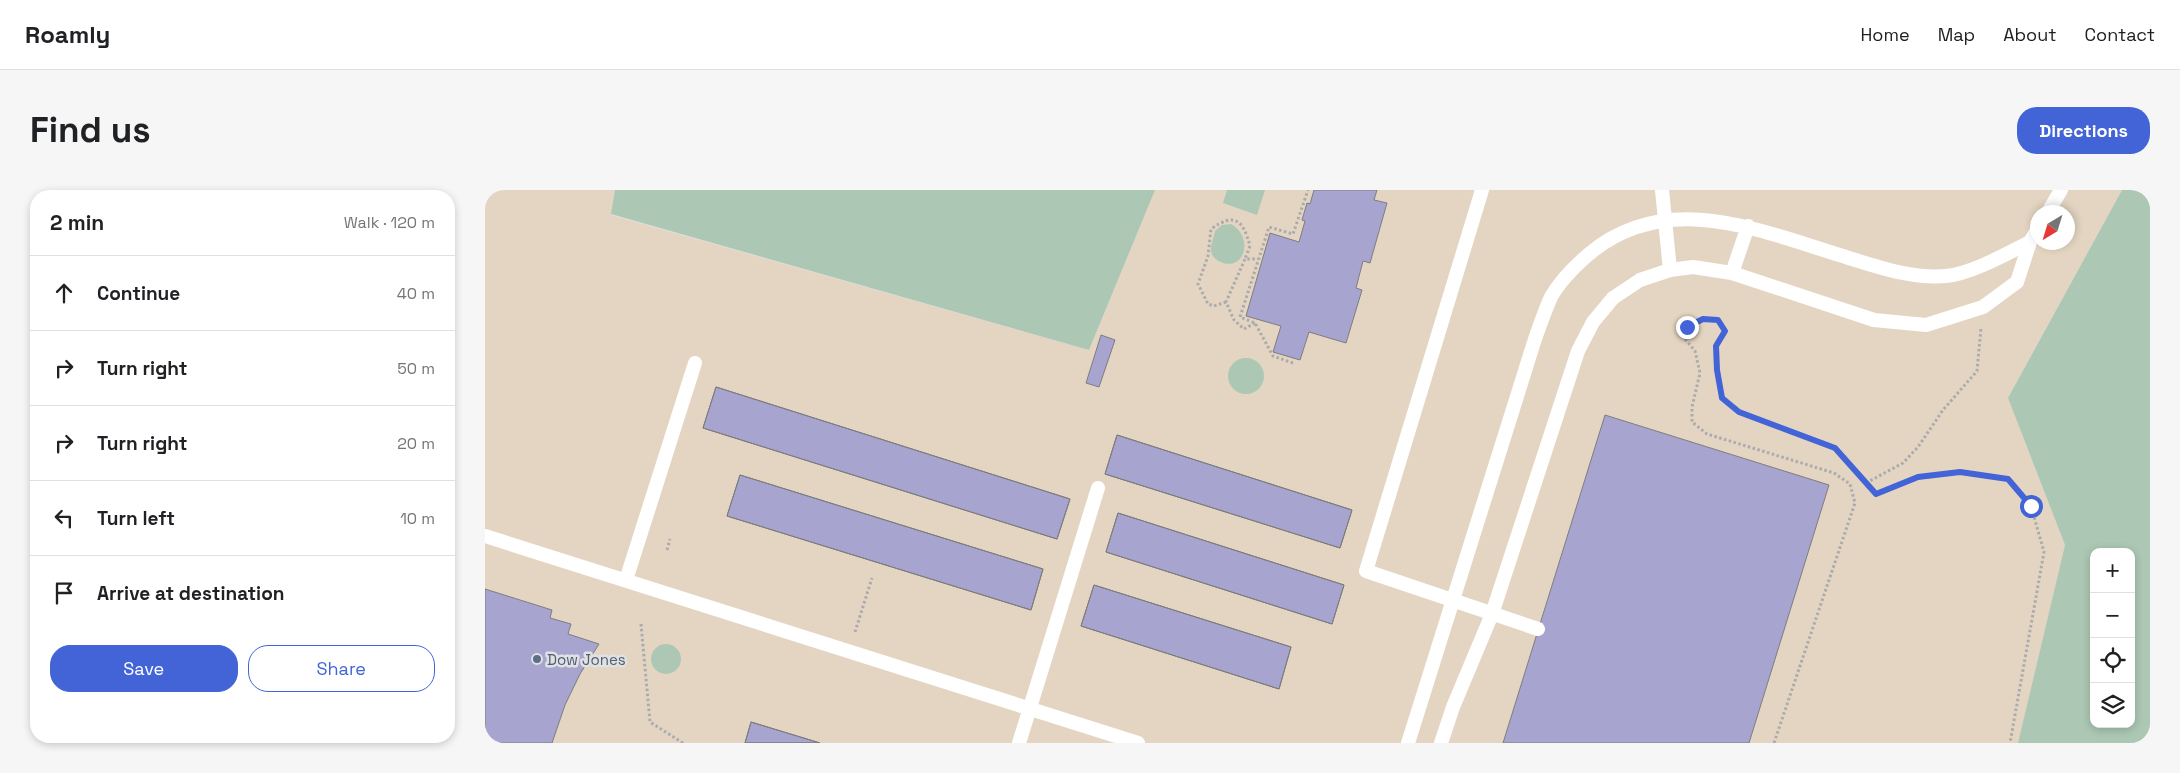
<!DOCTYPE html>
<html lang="en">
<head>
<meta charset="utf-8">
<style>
	:root { --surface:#fff; --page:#f6f6f6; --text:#202124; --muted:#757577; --line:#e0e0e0; --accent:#4264d7 }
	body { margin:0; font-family:"Space Grotesk",sans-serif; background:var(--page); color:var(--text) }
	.controls { position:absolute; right:15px; bottom:15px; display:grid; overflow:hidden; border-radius:10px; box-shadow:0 2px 8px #0003 }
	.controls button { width:45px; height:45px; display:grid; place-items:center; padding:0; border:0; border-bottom:1px solid var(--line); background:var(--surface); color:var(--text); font:25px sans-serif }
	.compass { position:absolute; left:1545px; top:15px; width:45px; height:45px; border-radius:50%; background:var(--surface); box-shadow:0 2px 8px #0003; rotate:218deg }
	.stop { position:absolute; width:15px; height:15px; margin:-11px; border:4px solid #4264d7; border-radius:50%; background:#fff }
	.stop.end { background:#4264d7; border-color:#fff; box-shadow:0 1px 5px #0008 }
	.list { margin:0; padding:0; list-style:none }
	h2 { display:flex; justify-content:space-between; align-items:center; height:65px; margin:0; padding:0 20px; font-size:21px }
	h2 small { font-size:16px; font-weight:400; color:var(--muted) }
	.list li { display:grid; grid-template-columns:32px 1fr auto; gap:15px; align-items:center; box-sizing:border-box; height:75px; padding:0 20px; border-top:1px solid var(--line) }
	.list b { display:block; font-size:19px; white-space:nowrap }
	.list em { font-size:16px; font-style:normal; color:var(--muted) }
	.actions { display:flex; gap:10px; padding:15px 20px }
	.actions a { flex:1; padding:11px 0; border:1px solid var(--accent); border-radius:20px; text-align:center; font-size:18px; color:var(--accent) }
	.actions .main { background:var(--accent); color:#fff }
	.icon { flex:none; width:28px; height:28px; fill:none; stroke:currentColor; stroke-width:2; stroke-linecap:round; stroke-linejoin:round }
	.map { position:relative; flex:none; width:1665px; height:553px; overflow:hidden; border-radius:20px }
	header { display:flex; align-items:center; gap:30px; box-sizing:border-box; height:70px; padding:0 25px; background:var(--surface); border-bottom:1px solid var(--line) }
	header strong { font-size:24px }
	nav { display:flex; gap:28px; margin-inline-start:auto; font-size:18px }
	.intro { display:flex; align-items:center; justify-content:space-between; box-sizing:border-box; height:120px; padding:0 30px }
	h1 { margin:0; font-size:35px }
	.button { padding:12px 22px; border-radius:20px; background:var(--accent); color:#fff; font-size:18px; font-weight:700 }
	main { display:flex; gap:30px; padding:0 30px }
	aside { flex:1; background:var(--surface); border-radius:20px; box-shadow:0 2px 8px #0003 }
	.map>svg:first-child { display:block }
</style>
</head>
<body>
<header>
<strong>Roamly</strong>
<nav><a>Home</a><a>Map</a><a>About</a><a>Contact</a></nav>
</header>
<div class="intro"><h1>Find us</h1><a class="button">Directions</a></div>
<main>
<aside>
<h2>2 min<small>Walk · 120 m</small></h2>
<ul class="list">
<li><svg class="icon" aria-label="ahead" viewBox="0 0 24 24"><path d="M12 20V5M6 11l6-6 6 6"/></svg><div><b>Continue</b></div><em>40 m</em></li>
<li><svg class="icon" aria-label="right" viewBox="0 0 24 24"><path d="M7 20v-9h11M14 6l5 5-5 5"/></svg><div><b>Turn right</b></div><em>50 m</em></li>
<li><svg class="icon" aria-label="right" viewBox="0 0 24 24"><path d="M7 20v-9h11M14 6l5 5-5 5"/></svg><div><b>Turn right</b></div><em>20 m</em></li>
<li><svg class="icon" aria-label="left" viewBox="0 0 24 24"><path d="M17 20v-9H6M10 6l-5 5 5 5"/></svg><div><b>Turn left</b></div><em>10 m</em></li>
<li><svg class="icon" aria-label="arrive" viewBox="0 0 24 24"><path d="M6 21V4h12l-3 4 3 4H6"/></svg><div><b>Arrive at destination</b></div></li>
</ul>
<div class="actions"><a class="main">Save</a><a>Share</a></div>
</aside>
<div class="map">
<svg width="1665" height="553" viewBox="0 0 1665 553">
	<rect width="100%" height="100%" fill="#e1e1e3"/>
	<path fill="#e4d5c2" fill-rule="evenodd" d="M0 0H130L126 25 604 160 670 0H1637L1523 208 1580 355 1533 553H0ZM1552 22H1582V52H1552Z"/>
	<path fill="#acc7b4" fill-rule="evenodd" d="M130 0H670L604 160 126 24Z
		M742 0H780L772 25 738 13Z
		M1637 0H1665V553H1533L1580 355 1523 208ZM1609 362H1646V534H1609Z
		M746 34C771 48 758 86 732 70 729 68 726 64 726 60 726 54 729 47 730 41L737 35Z
		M743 186a18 18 0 1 1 36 0a18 18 0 1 1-36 0Z
		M166 469a15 15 0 1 1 30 0a15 15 0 1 1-30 0Z"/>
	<path fill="#a7a4cf" stroke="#7d7d7e" d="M829 0H892L889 10 902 13 885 73 878 71 871 98 877 100 861 153 824 142 815 170 788 162 796 136 761 126 785 43 814 52 820 31 817 30 822 13 825 14Z
		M616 145 630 150 614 197 601 193Z
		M231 197 585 309 572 349 218 238Z
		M231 197 585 309 572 349 218 238Z
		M1120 225 1344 295 1264 553H1018Z
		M632 245 867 320 855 358 620 284Z
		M632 245 867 320 855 358 620 284Z
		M255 285 558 379 546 420 242 326Z
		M255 285 558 379 546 420 242 326Z
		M633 323 859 395 847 434 621 362Z
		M633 323 859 395 847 434 621 362Z
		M609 395 806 457 794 499 596 436Z
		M609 395 806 457 794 499 596 436Z
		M0 399 67 420 65 428 86 434 83 444 114 454 95 484 80 515 67 553H0Z
		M266 532 335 553H260Z
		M266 532 335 553H260Z"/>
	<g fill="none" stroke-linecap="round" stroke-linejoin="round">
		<path stroke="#ababad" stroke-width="3" stroke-dasharray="2.5 2.5" stroke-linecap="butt" d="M741 112 729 116 723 114 713 94 723 66 726 39C750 22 758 30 765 56L760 69
			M770 133 759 139 749 130 741 112 760 69H773
			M808 173 788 166 770 133 755 127 784 37 808 44 823 0
			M1381 293 1418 273 1433 257 1458 220 1492 181 1496 138
			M182 360 185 349
			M156 434 165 532 198 553
			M370 442 387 388
			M1289 553 1370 313 1365 294 1349 283 1222 244 1207 232V217L1215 183 1210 161 1200 149 1202 137 1218 129 1233 130 1240 141 1231 156 1232 180 1237 208 1254 221 1350 258 1391 304 1433 287 1475 282 1523 289 1546 316 1559 362 1525 553"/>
		<path stroke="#fff" stroke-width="14" d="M997 0 881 381 1053 439
			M1177 0 1185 80
			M1563 22 1576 0
			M1247 83 1263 36
			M0 346 653 553
			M141 390 210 173
			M534 553 613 298
			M923 553 1050 149C1055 135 1060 120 1066 107 1075 91 1090 76 1104 64 1179 1 1269 38 1351 64 1388 75 1423 89 1461 86 1486 84 1523 63 1545 52
			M956 553 968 517 1007 424 1093 161 1108 132 1128 108 1155 90 1185 80 1208 77 1247 83 1389 130 1441 135 1498 117 1532 92 1545 52 1552 40"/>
	</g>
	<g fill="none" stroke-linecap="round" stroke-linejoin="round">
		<path stroke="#4264d7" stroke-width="6" d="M1202 137 1218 129 1233 130 1240 141 1231 156 1232 180 1237 208 1254 222 1350 258 1391 304 1433 287 1475 282 1523 289 1546 316"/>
	</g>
	<circle fill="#5c6f8a" stroke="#e1e1e3" stroke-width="2" cx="52" cy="469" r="5"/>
	<g text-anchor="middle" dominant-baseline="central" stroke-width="5" stroke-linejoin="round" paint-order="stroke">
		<g font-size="15" fill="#4e5e75" stroke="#e1e1e3" text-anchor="start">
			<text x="62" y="469">Dow Jones</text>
		</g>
	</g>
</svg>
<div class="controls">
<button>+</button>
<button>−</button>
<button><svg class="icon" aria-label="locate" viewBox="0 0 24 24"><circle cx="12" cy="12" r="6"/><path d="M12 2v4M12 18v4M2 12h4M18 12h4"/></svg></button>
<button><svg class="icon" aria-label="layers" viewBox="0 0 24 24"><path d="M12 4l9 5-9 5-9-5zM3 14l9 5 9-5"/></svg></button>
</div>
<svg class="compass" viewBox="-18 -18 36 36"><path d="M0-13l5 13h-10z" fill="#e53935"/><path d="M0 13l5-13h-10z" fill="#757577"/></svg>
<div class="stop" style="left:1546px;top:316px"></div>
<div class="stop end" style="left:1202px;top:137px"></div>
</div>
</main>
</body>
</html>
